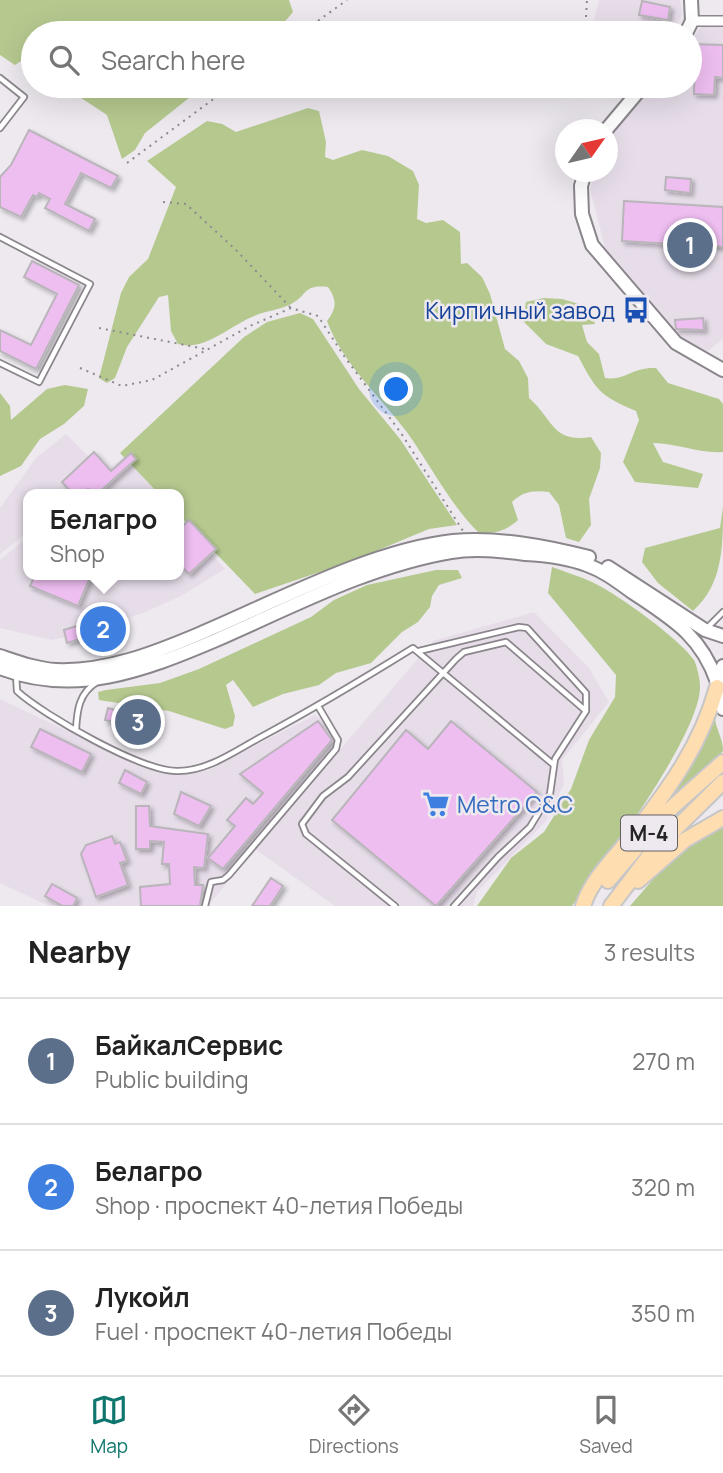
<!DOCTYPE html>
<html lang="en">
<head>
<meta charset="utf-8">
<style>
	:root { --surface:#fff; --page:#f6f6f6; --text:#222; --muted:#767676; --line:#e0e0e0; --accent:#0f766e }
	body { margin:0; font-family:Manrope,sans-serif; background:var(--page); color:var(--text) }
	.compass { position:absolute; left:555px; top:119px; width:63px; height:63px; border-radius:50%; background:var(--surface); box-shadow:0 7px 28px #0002; rotate:56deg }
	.you { position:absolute; left:397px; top:390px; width:24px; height:24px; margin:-18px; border:5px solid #fff; border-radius:50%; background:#1a73e8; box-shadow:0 0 0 10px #1a73e833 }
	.badge { display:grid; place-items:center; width:46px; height:46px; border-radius:50%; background:var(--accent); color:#fff; font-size:23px; font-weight:700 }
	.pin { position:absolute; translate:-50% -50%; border:4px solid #fff; box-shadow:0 2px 7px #0006 }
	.popup { position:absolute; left:23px; top:489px; width:161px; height:91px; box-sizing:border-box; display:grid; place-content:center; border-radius:14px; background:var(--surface); filter:drop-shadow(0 2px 5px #0005); font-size:23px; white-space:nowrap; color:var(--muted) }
	.popup b { font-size:26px; color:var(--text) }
	.popup::after { content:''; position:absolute; left:50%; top:100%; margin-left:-14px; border:14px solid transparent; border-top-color:var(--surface) }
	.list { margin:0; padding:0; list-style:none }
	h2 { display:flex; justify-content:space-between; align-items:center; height:91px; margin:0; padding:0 28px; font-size:30px }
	h2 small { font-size:23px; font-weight:400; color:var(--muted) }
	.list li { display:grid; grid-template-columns:46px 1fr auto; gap:21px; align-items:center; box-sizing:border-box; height:126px; padding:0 28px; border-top:2px solid var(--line) }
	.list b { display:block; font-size:26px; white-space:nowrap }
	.list p { margin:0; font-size:23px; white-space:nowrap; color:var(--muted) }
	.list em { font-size:23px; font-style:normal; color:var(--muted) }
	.icon { flex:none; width:38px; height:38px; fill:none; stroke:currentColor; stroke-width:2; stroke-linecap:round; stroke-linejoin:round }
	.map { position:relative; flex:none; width:723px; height:906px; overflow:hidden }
	.search { position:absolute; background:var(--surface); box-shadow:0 7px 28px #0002; left:21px; right:21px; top:21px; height:77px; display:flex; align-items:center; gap:18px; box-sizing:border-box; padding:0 24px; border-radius:38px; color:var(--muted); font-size:26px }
	.sheet { height:469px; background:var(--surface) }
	nav { display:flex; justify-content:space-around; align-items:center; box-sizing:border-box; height:98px; border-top:2px solid var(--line); background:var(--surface); font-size:19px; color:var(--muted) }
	nav a { display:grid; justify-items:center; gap:4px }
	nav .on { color:var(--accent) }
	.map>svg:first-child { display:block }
</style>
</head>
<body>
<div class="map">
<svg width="723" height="906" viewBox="0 0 723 906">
	<defs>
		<filter id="shadow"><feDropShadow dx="3" dy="3" stdDeviation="2" flood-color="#0004"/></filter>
	</defs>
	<rect width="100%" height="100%" fill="#ede9ef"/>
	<path fill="#e6dde9" d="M599 0H680L682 14 673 33H646L593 25Z
		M703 25 723 26V339L704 354 684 342 605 248 590 189 595 172H608V138L651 86H690V41Z
		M66 434 102 470 73 494H28V532L0 554V508L36 458Z
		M124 456 158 494H79Z
		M178 517 225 569 181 596 143 613 70 636 52 640 0 628V560L28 537V575H178Z
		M534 612 589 668 609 702 562 760 564 784 546 821 477 892 473 906H335L255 849 208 906H49L0 883V699L141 766 206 771 315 715 336 730 334 748 261 842 433 641Z"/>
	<path fill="#b5c98f" d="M0 0H289L293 12 275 33H33V58L30 55 15 65 0 55Z
		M63 86H204L145 133 135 150 122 159 107 115Z
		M308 108 319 111 326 142 325 157 333 160 362 150 388 156 413 171 419 185 417 219 426 223 443 220 460 232 461 264 467 263 482 277 490 294 505 349 519 361 528 378 529 398C554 420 552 443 591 437L601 453 600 468 589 499 591 525 579 542 566 538 559 505 549 492C535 490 523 491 512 502L518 520C506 531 493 535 478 532 449 503 430 464 406 431 380 396 342 363 327 321 337 308 337 300 328 287 303 284 308 295 291 304 280 310 265 311 254 316 231 325 204 352 178 344L171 331 168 295 159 297 127 347 115 378 107 383 99 378 121 293 129 277 148 259 176 187 147 161 207 121 222 124 236 132Z
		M543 298 562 299 589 307 595 324 582 325 587 342 599 354 605 378C626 381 631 367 656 368L668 383 719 399 723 404V452C699 454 677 443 653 443L663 462 703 474 698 488 635 482 623 462 639 420 636 411C600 396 596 390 578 356L546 344 523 321 526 302Z
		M300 313 313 319 359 389 400 439 457 525 429 529 352 561 255 594 178 514V494H159L120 453 244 337 267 322Z
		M65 385 88 389 84 406 64 424 40 439 21 466 0 476V393L10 406 11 420 47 389Z
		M723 507C723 547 723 584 693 611L658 583 642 562 645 548 720 528Z
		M552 567C565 572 579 576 592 582 616 593 680 639 694 660 697 666 700 679 700 686 701 734 603 864 572 906H477L511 858 544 832 571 789 589 740 615 697 616 675 548 593Z
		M436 570H458L462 578 439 585 432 596 430 607 418 622 402 632 371 663 336 673 319 685 283 694 253 707 233 680 226 685 235 716 233 726 225 729 169 711 99 700 98 692 106 690 160 683 199 669 311 617 334 600 367 585Z
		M715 716C715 729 723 737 723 751L653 821Z
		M723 822V906H630L668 862Z"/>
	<path fill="#eebef1" stroke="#b9b5ba" stroke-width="2" filter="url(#shadow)" d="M642 1 670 7 668 20 639 15Z
		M690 44 723 45V78L715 77 714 95 694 94 695 64H690Z
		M29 130 118 176 111 188 81 173 65 204 95 219 89 231 45 208 50 199 39 193 37 197 33 195 21 217 0 207V177L11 165Z
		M666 177 691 179 690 193 665 190Z
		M624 201 723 207V247L622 241Z
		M32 261 79 285 36 369 0 351V330L31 345 57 294 24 277Z
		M703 318 704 330 676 329 675 320Z
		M94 452 111 471 131 453 136 459 97 494 88 489 82 494H73L62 482Z
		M189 520 216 549 189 574 178 563V530Z
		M35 575H91L78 606 30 586Z
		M115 614 119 627 67 643 64 630Z
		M108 708 142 718 140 728 105 720Z
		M318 721 332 740 223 869 208 858 235 826 227 820 246 798 253 804 263 793 240 774Z
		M451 721 537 792 436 906 332 820 406 730 428 749Z
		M40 729 91 754 82 772 31 747Z
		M125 770 147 782 141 794 119 783Z
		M181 792 211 806 199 826 174 814Z
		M136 806H149L150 826 208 834 204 868 194 867 195 885H203L200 906H141L140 887 170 884 169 864H162L164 842 150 841V849H136Z
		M112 836 115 844 120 842 127 861 120 863 128 885 96 897 81 854 86 845Z
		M271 878 283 886 270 906H252Z
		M52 884 77 898 73 906H63L45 896Z"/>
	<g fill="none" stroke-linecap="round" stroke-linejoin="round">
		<g stroke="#8a868b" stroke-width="8">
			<path id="service" d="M0 78 24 97 0 128
				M0 237 90 284 39 382 0 363
				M706 629 723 612
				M419 651 519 627 527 628 586 693V711L555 759 550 794 530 827 498 857 454 906
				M16 675 17 691C43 715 143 772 178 771 208 771 235 751 261 737 313 709 363 679 413 648L554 765
				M76 730C77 710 79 693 97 682
				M205 906 211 882 223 880 229 875 336 749 338 740 318 706
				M395 906 306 834 302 824 323 796 348 777 456 659 464 652 506 642 586 711"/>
		</g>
		<g stroke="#8a868b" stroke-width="12">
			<path id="minor" d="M692 21H723"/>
		</g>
		<g stroke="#8a868b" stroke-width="16">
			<path id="tertiary" d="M686 33 692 21 691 0
				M606 130 643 86
				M585 172 581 186 582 214 592 245 676 343 723 370"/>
		</g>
		<g stroke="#8a868b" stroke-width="16">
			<path id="secondary" d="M608 567 705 630 723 636
				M0 656C18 662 37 669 56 670 106 672 154 653 199 634 275 602 371 550 453 541 499 537 545 546 589 557
				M723 666 717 687 723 709
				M0 668C75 697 143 671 214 641 290 608 368 566 451 552 475 548 501 551 525 554 545 555 568 558 587 565 604 571 618 582 632 592 672 619 701 635 717 682"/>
		</g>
		<g stroke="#c7c6c7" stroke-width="18">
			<path id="primary" d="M608 881 668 811 723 762
				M638 881 685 840 723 818
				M583 906C591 880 615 857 632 836 669 789 701 745 717 687
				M611 906 653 851 723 782"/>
		</g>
		<path stroke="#8d8a8e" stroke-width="2" stroke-dasharray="2 5" stroke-linecap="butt" d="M586 17 587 0
			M301 33 347 0
			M127 163 231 86
			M163 202 186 204 236 250 290 307
			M99 328 205 349
			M80 368 122 386 152 380 250 326 291 308 318 316 344 356 401 433 463 531"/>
		<use href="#service" stroke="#fff" stroke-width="4.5"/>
		<use href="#minor" stroke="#fff" stroke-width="9"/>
		<use href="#tertiary" stroke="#fff" stroke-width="12"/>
		<use href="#secondary" stroke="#fff" stroke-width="12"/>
		<use href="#primary" stroke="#feddb1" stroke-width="14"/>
	</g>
	<defs>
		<g id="bus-bare" transform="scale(2.1)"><path d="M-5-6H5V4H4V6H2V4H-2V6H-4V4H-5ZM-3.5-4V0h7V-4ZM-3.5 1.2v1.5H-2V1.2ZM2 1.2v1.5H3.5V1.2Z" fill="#1a4fb4" stroke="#ede9ef" stroke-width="2.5" paint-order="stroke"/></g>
		<g id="supermarket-bare" transform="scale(2.1)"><path d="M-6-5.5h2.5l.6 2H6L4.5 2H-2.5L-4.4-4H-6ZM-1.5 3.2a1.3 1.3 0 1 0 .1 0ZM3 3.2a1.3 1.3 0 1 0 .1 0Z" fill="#3f7fe0" stroke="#ede9ef" stroke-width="2.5" paint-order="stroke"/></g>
	</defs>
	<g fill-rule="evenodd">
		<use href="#bus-bare" x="636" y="310"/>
		<use href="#supermarket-bare" x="436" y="804"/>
	</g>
	<g text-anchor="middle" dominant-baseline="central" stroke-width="5" stroke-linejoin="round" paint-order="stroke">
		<rect fill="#ede9ef" stroke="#625f62" stroke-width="2" x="621" y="815.5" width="56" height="35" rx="5"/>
		<g font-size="21" font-weight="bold" fill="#262426">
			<text x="649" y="833">М-4</text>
		</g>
		<g font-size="23" fill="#164399" stroke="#ede9ef" text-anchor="end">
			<text x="615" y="310">Кирпичный завод</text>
		</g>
		<g font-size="23" fill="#366cbe" stroke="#ede9ef" text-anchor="start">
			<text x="457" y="804">Metro C&amp;C</text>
		</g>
	</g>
</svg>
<svg class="compass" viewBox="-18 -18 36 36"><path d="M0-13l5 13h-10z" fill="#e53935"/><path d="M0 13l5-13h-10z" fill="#767676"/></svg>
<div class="you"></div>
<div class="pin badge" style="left:690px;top:245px;background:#5c6f8a">1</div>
<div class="pin badge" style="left:103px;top:629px;background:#3f7fe0">2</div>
<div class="popup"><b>Белагро</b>Shop</div>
<div class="pin badge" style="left:138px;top:722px;background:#5c6f8a">3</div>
<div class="search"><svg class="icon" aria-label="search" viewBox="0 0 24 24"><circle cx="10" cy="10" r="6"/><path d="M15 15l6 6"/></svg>Search here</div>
</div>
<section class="sheet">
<h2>Nearby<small>3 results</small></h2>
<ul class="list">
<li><span class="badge" style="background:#5c6f8a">1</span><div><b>БайкалСервис</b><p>Public building</p></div><em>270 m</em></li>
<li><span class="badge" style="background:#3f7fe0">2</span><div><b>Белагро</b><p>Shop · проспект 40-летия Победы</p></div><em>320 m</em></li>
<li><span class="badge" style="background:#5c6f8a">3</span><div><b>Лукойл</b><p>Fuel · проспект 40-летия Победы</p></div><em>350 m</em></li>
</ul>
</section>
<nav>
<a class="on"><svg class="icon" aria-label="map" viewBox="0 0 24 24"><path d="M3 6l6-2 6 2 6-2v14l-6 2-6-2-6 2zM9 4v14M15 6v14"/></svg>Map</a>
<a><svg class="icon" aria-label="directions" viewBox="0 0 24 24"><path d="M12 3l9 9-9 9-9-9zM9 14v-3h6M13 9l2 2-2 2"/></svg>Directions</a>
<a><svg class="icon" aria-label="saved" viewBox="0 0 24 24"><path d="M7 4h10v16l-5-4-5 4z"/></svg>Saved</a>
</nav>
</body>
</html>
